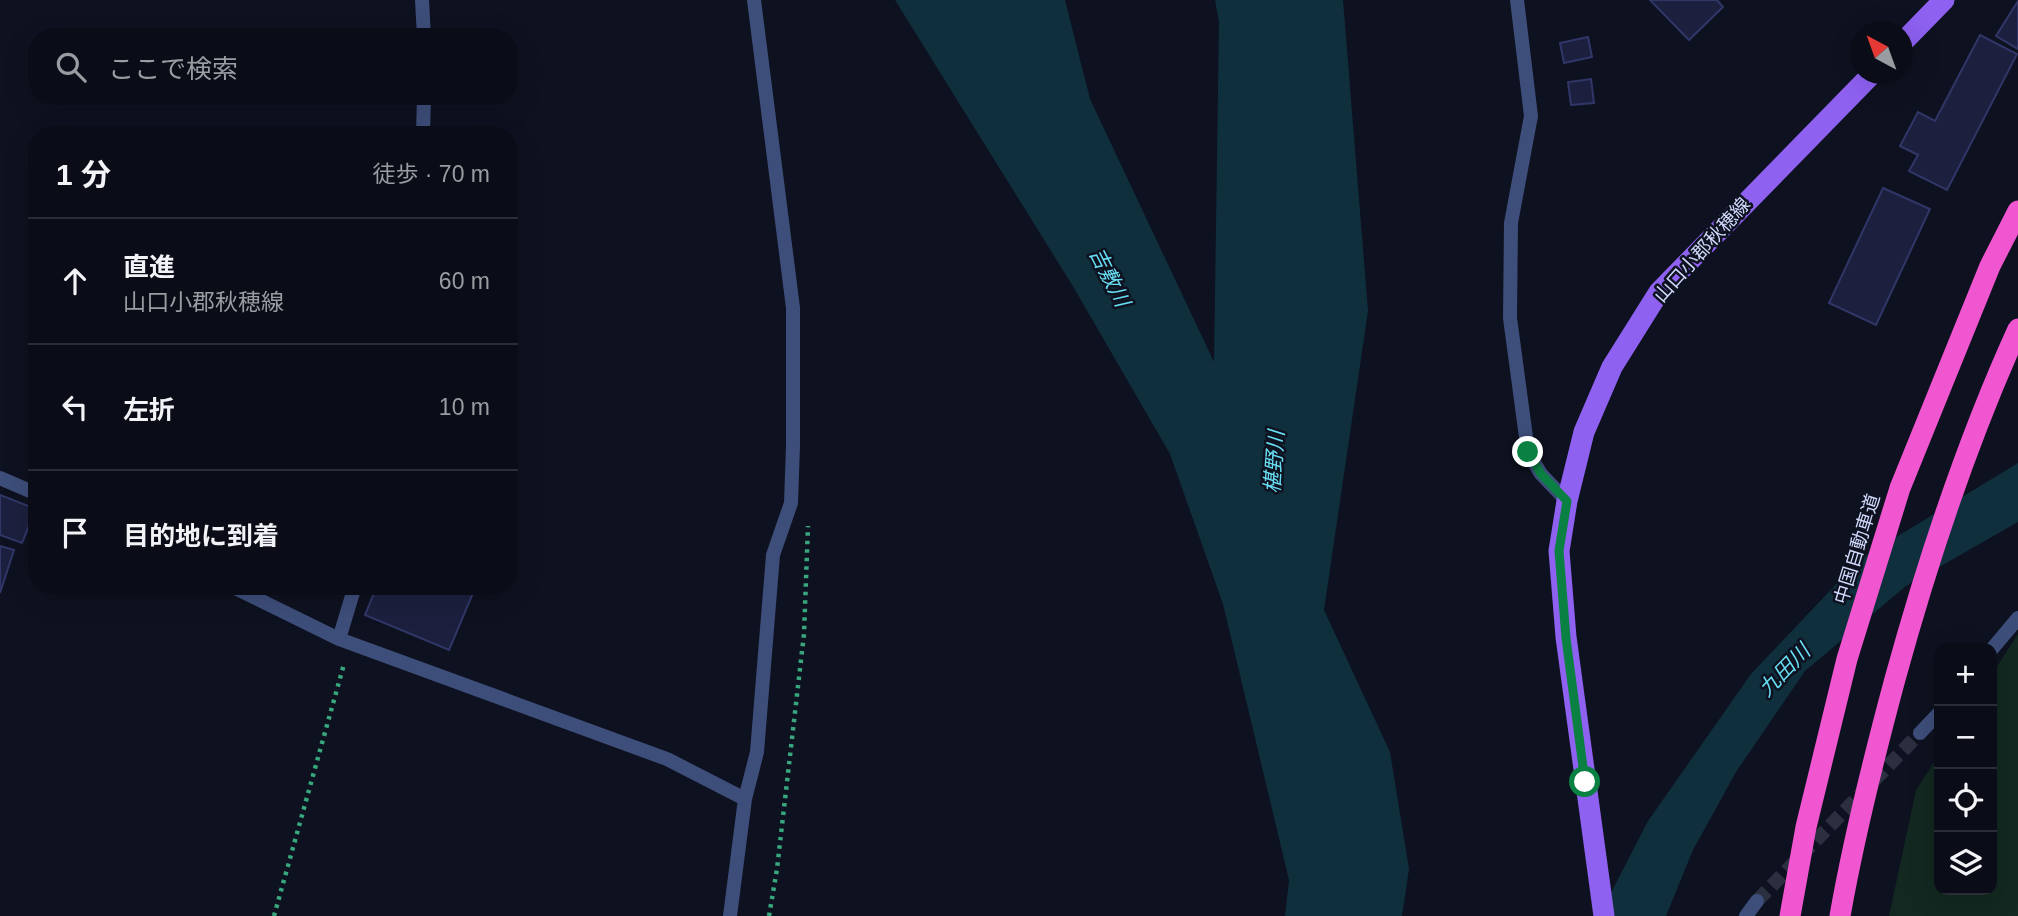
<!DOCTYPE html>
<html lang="ja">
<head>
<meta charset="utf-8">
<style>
	:root { --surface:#0a0d17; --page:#131620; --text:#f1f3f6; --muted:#999ca1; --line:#2a2d36 }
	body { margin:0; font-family:Helvetica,"Noto Sans JP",sans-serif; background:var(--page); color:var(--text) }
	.controls { position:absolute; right:21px; bottom:21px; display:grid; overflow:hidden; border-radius:14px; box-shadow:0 7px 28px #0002 }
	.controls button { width:63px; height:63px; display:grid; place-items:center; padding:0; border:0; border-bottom:2px solid var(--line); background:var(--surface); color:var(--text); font:35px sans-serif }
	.compass { position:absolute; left:1850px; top:21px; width:63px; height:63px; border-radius:50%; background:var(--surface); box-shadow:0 7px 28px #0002; rotate:319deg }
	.stop { position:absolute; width:21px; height:21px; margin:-16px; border:5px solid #0b8043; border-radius:50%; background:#fff }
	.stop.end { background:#0b8043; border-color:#fff; box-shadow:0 2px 7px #0008 }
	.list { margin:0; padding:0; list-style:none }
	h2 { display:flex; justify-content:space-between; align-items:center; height:91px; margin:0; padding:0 28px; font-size:30px }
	h2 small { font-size:23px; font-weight:400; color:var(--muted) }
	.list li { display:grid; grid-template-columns:46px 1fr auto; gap:21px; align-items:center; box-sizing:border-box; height:126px; padding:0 28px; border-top:2px solid var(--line) }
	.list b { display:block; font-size:26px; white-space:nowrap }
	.list p { margin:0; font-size:23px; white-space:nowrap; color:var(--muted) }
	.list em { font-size:23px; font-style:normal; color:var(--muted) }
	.icon { flex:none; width:38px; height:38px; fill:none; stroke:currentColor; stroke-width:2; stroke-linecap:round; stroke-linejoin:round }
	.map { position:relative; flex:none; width:2018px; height:916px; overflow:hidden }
	.search { position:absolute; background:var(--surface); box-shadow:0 7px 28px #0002; left:28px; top:28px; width:490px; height:77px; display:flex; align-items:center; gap:18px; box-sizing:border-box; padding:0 24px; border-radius:28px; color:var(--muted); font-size:26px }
	.panel { position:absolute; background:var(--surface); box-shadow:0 7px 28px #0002; left:28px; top:126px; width:490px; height:469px; border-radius:28px }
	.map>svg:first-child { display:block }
</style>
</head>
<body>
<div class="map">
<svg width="2018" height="916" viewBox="0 0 2018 916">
	<rect width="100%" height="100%" fill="#0e111f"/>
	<path fill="#122820" d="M2018 634V916H1889L1916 790 1939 755V890H1992V674Z"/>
	<path fill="#0f2f3d" d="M895 0H1065L1090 99 1214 362 1219 22 1215 0H1343L1368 311 1324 610 1390 752 1409 869 1402 916H1285L1289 880 1223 604 1170 454 1074 288Z
		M2018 463V522L1906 586 1805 671 1736 772 1693 850 1666 916H1599L1648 821 1751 674 1860 559Z"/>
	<path fill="#1c203e" stroke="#303768" stroke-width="2" d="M1650 0H1717L1723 7 1689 40Z
		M2018 1V49L1996 36Z
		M1980 35 2017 54 1947 190 1909 171 1918 155 1900 146 1918 112 1935 121Z
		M1588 37 1592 57 1564 63 1560 43Z
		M1591 79 1594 103 1571 105 1568 82Z
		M1883 188 1930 209 1876 325 1829 303Z
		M0 495 36 509 22 543 0 535Z
		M0 546 14 550 0 593Z
		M377 586H476L449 650 365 615Z"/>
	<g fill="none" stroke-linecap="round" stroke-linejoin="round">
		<path stroke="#2b2f40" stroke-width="14" stroke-dasharray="14 7" stroke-linecap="butt" d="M1757 901 1920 733"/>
		<path stroke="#38a77e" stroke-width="4.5" stroke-dasharray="3.5 5" stroke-linecap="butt" d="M274 916 344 664
			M769 916 777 869 804 634 808 526"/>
		<path stroke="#3d4e7a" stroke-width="14" d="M422 0 424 37
			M1517 0 1531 116 1511 223 1510 318 1528 452 1541 474 1567 501
			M423 135 424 96
			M0 478 37 494
			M231 586 339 639 667 759 745 799
			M339 639 355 586
			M1992 649 2018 618
			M1920 733 1939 713
			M730 916 745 799 757 752 773 555 791 503 793 446V308L754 0
			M1746 916 1757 901"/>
		<path stroke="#8e61f1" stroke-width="21" d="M1902 43 1944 0
			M1604 916 1566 637 1559 551 1567 501 1584 432 1612 367 1659 292 1872 74"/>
		<path stroke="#f056d0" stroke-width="21" d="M1790 916 1806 827 1847 659 1900 488 1990 266 2018 211
			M1840 916C1854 836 1874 757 1895 679 1928 559 1966 443 2018 329"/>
	</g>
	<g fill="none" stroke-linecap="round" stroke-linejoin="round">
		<path stroke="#0b8043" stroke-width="9" d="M1528 452 1541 474 1567 501 1559 551 1566 638 1585 782"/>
	</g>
	<g text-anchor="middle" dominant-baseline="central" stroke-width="5" stroke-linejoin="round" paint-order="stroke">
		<g font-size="19" fill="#d0d9fb" stroke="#0e111f">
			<text transform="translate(1702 250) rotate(-48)">山口小郡秋穂線</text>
			<text transform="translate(1857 549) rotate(-73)">中国自動車道</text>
		</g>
		<g font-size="21" font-style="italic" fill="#67ddf2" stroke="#0e111f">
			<text transform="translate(1110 277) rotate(63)">吉敷川</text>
			<text transform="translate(1274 462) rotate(-86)">椹野川</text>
			<text transform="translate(1784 670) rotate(-46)">九田川</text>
		</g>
	</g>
</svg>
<div class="controls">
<button>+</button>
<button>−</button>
<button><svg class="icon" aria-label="locate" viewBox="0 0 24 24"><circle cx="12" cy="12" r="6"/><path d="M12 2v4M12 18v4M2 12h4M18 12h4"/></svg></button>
<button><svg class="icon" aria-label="layers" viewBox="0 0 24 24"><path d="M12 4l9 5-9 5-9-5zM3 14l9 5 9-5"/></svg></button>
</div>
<svg class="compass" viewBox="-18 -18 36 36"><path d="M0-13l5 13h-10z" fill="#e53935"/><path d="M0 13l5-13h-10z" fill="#999ca1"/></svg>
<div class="stop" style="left:1585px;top:782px"></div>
<div class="stop end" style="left:1528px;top:452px"></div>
<div class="search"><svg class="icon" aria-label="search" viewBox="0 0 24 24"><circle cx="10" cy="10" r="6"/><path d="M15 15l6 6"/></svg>ここで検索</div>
<section class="panel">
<h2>1 分<small>徒歩 · 70 m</small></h2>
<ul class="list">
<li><svg class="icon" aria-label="ahead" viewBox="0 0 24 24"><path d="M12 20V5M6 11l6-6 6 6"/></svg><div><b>直進</b><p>山口小郡秋穂線</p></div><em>60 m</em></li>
<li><svg class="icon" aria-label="left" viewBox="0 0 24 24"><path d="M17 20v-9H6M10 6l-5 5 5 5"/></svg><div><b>左折</b></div><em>10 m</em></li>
<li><svg class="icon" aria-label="arrive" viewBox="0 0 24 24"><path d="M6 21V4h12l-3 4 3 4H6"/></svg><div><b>目的地に到着</b></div></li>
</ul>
</section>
</div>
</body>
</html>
